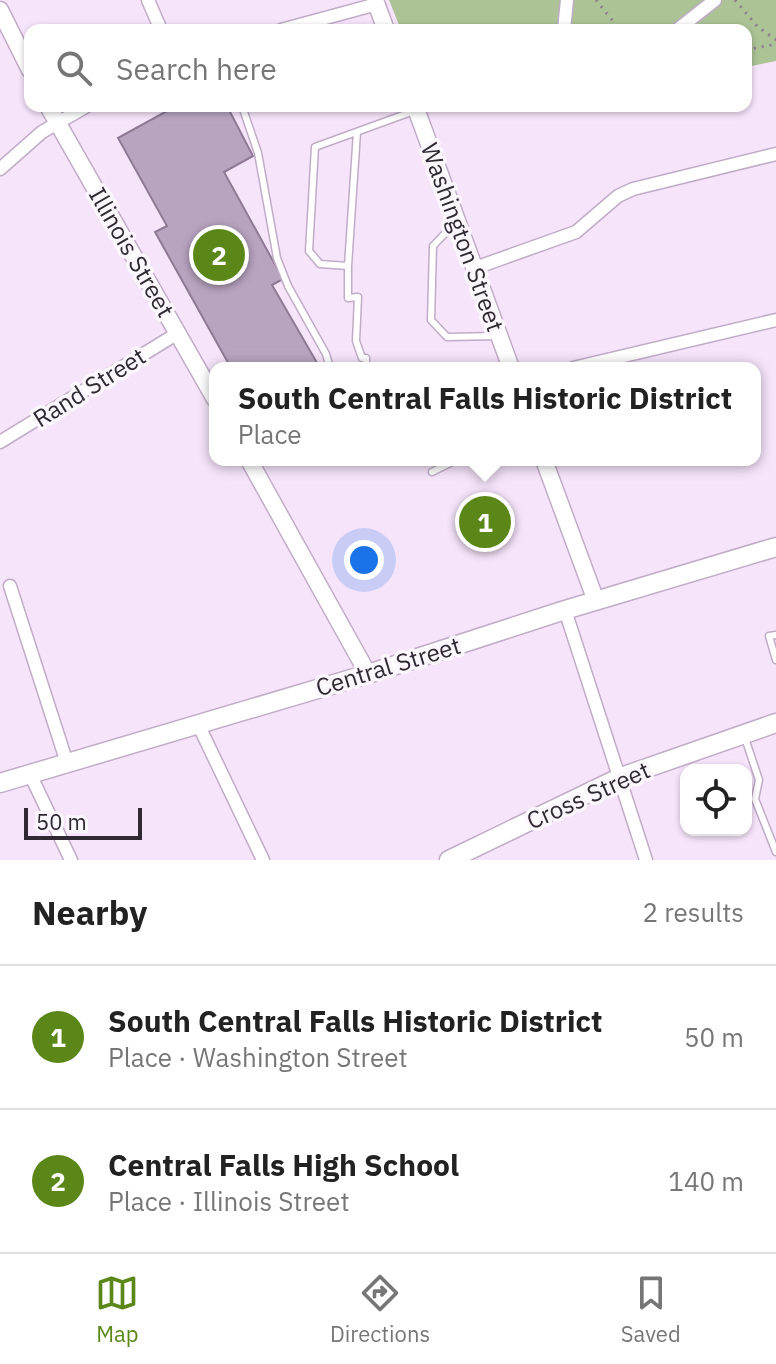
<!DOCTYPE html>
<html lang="en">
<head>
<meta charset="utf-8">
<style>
	:root { --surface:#fff; --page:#f2f2f2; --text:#222; --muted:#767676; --line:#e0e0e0; --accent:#5a8717 }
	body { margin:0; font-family:"IBM Plex Sans",sans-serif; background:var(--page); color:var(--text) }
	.controls { position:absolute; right:24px; bottom:24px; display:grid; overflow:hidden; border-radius:16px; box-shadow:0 2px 6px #0004 }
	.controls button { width:72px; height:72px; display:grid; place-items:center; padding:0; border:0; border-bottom:2px solid var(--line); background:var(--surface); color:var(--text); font:40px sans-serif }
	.scale { position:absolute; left:24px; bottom:20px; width:118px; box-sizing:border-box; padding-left:8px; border:4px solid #302833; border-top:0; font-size:22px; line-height:28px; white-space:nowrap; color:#302833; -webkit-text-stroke:6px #fbf6fc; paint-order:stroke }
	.you { position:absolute; left:364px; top:560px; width:28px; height:28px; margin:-20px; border:6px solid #fff; border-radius:50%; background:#1a73e8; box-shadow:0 0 0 12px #1a73e833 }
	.badge { display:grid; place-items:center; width:52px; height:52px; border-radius:50%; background:var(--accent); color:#fff; font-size:26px; font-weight:700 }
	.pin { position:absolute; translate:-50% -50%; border:4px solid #fff; box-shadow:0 2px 8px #0006 }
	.popup { position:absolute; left:209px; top:362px; width:552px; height:104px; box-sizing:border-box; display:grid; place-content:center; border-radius:16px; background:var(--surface); filter:drop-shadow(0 2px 6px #0005); font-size:26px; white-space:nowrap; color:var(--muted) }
	.popup b { font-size:30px; color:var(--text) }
	.popup::after { content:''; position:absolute; left:50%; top:100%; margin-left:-16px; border:16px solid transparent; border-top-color:var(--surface) }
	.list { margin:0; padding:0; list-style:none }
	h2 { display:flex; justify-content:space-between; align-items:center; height:104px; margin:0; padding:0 32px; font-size:34px }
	h2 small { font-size:26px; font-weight:400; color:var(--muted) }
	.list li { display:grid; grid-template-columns:52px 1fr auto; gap:24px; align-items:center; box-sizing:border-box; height:144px; padding:0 32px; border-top:2px solid var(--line) }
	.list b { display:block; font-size:30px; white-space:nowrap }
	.list p { margin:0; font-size:26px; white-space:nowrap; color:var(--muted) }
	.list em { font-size:26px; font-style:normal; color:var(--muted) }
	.icon { flex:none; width:44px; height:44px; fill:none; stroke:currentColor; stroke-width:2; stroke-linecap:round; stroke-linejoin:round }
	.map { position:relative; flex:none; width:776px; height:860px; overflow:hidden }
	.search { position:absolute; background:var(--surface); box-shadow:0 2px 6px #0004; left:24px; right:24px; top:24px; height:88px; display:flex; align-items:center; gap:20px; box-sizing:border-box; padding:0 28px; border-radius:16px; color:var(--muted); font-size:30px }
	.sheet { height:392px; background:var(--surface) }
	nav { display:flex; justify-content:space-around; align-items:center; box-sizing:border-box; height:112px; border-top:2px solid var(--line); background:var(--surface); font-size:22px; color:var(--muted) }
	nav a { display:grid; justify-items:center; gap:4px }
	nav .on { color:var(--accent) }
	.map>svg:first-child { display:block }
</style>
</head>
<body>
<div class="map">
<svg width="776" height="860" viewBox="0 0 776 860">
	<rect width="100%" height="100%" fill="#f6e4fb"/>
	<path fill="#abc395" d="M389 0H776V61L746 67V30H401Z"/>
	<path fill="#b9a4c0" stroke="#8f7a95" stroke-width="2" d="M176 106H227L253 156 224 172 283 279 272 285 320 368H231L155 232 167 226 118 138Z"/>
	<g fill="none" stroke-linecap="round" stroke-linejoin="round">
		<g stroke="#c1acc8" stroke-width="9">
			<path id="service" d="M242 106 258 153 277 258 288 286 326 354 330 368
				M357 132 348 266 320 264 309 251 315 147 414 111
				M455 223 433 246 431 320 447 337 499 336
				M348 266V298L358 297 356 341 362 358H366V368
				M432 472 456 460
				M776 635 769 636 776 660
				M745 738 759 780 755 799 776 852"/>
		</g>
		<g stroke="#c1acc8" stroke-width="15">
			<path id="minor" d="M148 0 161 30
				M281 30 377 4
				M564 30 567 0
				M677 30 715 0
				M0 169 42 132 87 106
				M475 268 576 232 618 196 633 189 776 154
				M573 368 776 320
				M0 442 178 333
				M10 586 67 763
				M565 610 646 860
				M198 724 263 860
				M30 774 71 860"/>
		</g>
		<g stroke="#c1acc8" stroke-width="19">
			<path id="tertiary" d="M375 0 386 30
				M0 10 30 70
				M48 106 215 399
				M415 106 511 368
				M249 460 368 674
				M544 460 596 601"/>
		</g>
		<g stroke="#c1acc8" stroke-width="21">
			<path id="secondary" d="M0 783 368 674 565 610 776 547
				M449 860 621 777 776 723"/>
		</g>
		<path stroke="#8c7f90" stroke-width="3" stroke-dasharray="2 6" stroke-linecap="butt" d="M596 0 620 30
			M735 0 757 26 776 40
			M746 50 776 44"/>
		<use href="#service" stroke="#fff" stroke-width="6"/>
		<use href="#minor" stroke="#fff" stroke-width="12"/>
		<use href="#tertiary" stroke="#fff" stroke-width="16"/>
		<use href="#secondary" stroke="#fff" stroke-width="18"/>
	</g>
	<g text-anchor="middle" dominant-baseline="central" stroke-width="7" stroke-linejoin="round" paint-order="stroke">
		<g font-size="24" fill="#302833" stroke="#fbf6fc">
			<text transform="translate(463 237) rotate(70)">Washington Street</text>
			<text transform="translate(132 252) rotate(60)">Illinois Street</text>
			<text transform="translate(89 387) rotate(-32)">Rand Street</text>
			<text transform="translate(388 666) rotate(-17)">Central Street</text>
			<text transform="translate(588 795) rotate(-24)">Cross Street</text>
		</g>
	</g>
</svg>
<div class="controls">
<button><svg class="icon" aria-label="locate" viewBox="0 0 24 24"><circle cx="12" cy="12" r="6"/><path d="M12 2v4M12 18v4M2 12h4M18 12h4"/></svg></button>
</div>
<div class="scale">50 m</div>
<div class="you"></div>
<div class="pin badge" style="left:485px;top:522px">1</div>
<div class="popup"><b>South Central Falls Historic District</b>Place</div>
<div class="pin badge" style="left:219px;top:255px">2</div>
<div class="search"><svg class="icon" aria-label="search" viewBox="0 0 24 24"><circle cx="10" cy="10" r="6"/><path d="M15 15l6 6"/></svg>Search here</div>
</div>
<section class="sheet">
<h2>Nearby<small>2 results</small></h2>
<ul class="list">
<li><span class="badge">1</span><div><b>South Central Falls Historic District</b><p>Place · Washington Street</p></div><em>50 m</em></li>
<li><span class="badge">2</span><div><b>Central Falls High School</b><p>Place · Illinois Street</p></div><em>140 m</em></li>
</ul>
</section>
<nav>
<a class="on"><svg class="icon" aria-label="map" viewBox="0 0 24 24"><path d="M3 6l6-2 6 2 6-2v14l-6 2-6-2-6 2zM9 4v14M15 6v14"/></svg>Map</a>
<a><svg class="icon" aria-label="directions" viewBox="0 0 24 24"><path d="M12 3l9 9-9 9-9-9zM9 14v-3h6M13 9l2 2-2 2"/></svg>Directions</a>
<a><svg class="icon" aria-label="saved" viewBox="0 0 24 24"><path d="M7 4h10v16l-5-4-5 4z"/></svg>Saved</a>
</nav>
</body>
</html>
